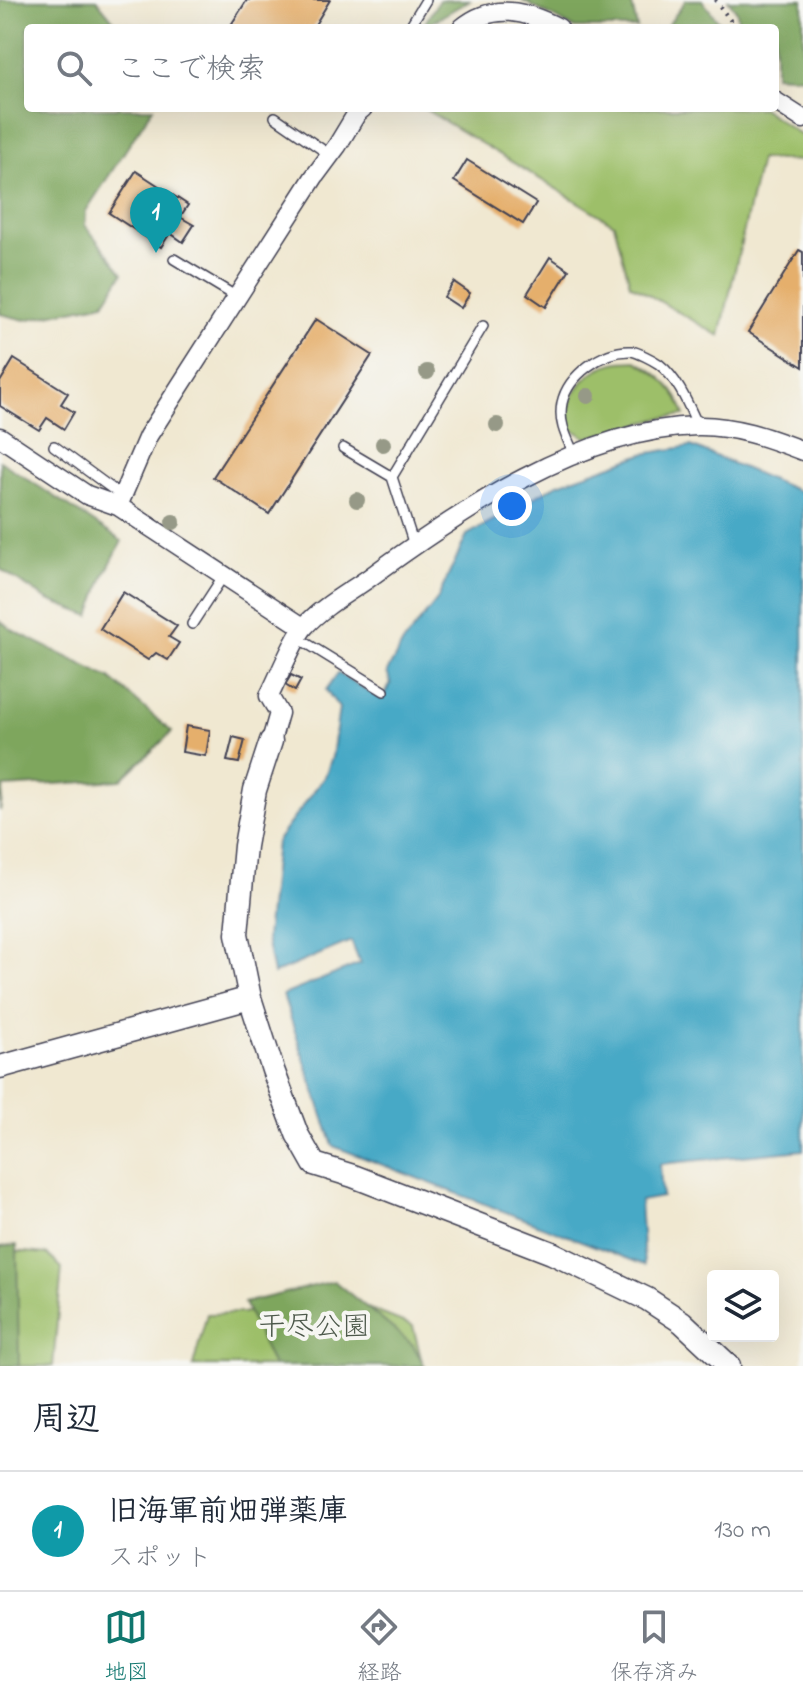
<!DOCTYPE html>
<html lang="ja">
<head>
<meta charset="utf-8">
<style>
	:root { --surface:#fff; --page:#f6f6f7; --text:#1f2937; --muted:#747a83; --line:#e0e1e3; --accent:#0f766e }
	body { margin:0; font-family:"Indie Flower","Klee One",sans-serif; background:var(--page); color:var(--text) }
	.controls { position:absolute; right:24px; bottom:24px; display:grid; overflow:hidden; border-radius:8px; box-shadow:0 8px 32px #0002 }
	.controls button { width:72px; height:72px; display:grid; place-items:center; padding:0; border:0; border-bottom:2px solid var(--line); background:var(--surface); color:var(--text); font:40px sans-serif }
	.you { position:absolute; left:512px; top:506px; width:28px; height:28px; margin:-20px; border:6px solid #fff; border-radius:50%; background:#1a73e8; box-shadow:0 0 0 12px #1a73e833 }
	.badge { display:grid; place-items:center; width:52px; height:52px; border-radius:50%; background:var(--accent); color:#fff; font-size:26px; font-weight:700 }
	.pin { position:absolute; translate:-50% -66px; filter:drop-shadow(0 2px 4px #0008) }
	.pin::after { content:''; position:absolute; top:42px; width:28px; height:24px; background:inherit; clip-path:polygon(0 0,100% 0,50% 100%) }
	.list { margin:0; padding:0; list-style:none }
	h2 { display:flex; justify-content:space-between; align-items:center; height:104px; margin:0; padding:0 32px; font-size:34px }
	h2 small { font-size:26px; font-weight:400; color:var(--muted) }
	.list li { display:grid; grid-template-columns:52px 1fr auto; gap:24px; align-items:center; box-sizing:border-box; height:120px; padding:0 32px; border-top:2px solid var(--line) }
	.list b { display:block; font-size:30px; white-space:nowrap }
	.list p { margin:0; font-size:26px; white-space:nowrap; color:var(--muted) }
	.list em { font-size:26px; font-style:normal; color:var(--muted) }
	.icon { flex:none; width:44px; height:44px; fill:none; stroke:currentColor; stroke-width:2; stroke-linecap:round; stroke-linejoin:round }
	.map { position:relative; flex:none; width:803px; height:1366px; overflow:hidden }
	.search { position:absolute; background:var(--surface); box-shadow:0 8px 32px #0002; left:24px; right:24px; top:24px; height:88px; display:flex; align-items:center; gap:20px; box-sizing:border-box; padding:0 28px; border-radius:8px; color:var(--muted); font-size:30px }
	.sheet { height:224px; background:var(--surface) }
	nav { display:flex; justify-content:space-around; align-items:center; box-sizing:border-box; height:112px; border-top:2px solid var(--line); background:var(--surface); font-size:22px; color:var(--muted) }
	nav a { display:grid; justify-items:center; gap:4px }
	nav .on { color:var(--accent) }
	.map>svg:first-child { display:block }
</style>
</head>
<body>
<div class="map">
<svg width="803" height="1366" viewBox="0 0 803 1366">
	<rect width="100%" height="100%" fill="#f6f6f2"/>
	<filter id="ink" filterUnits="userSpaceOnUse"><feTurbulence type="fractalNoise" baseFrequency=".0125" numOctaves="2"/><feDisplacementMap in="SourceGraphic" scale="16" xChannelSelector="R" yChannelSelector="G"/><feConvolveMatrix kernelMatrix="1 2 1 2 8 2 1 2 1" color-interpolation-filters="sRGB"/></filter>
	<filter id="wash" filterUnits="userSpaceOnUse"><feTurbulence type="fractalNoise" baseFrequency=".006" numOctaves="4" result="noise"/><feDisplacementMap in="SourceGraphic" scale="32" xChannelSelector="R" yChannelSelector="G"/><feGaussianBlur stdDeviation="1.8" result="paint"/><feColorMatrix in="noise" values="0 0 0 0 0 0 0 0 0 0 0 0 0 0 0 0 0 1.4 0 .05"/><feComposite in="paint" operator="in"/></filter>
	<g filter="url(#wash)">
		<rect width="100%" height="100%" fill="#f0e8d1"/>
		<path fill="#9dbf69" stroke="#607052" stroke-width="2" d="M423 108H762L803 137V161L760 159 720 336 630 284 614 224Z
			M636 361C660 374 677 390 685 415L661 418 587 438 570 428C562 401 584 371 611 364 618 361 628 362 636 361Z
			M0 1250 47 1254 62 1268 53 1366H0Z
			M314 1287 413 1326 423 1366H193L207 1314 243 1313Z"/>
		<path fill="#7ea65d" stroke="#50644c" stroke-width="2" d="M0 0H97L120 28H28V108H153L86 211 85 225 123 273 104 303 25 320 0 314Z
			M439 0H470L422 28Z
			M521 0H631L637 28H574Z
			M686 0H702L720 23V28H666Z
			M728 0H803V77L775 75V28H739L737 12Z
			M0 461 122 541 104 576 90 616 48 600 0 569Z
			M0 621 12 630 110 678 172 732 121 780 4 787 0 811Z
			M17 1245 19 1366H0V1247Z
			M334 1281 413 1345 425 1366H273L244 1303Z"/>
		<path fill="#46a9c6" stroke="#346680" stroke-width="2" d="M691 446 803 493V1150L660 1164 662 1197 640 1201 644 1265 333 1146 283 995 360 964 351 941 273 974 266 938 276 842 325 776 332 757 339 708 326 690 338 673 381 699 391 684 387 672 403 643 437 600 467 535 558 484 643 454Z"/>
		<g id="blocks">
			<path fill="#e5af6c" d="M247 0H330L313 28H229Z
				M467 160 536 203 523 224 454 181Z
				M136 171 188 205 180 217 194 225 183 242 170 233 161 247 109 213Z
				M799 250 803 252V367L748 332Z
				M550 257 569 270 546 307 527 294Z
				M454 282 470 293 461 308 444 297Z
				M316 319 372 355 269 514 213 477Z
				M14 359 68 393 61 404 74 412 64 429 47 418 39 430 0 406V382Z
				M123 592 177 626 169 637 179 643 168 660 156 653 148 660 100 629Z
				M291 675 301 680 295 691 285 685Z
				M186 726 210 730 206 756 182 752Z
				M233 737 245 740 239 763 227 761Z"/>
		</g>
	</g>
	<g filter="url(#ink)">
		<use href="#blocks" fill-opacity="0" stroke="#414052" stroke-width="2"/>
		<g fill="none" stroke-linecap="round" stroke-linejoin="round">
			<g stroke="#414052" stroke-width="12">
				<path id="service" d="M409 28 426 0
					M275 117 330 155
					M174 259 237 297
					M54 446 122 496
					M343 448 392 477
					M575 456C567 438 558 423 562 403 568 375 603 350 631 351 638 352 653 360 659 364 678 379 688 404 698 426
					M414 545 392 477 483 326
					M192 624 224 575
					M298 638 384 691"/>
			</g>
			<g stroke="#414052" stroke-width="21">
				<path id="minor" d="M462 28C493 2 527 11 559 28
					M775 101 803 119
					M0 437 87 495 118 506
					M303 627 118 506 148 436 314 177 337 146 357 113 363 108
					M271 741 279 713 269 696C277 681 295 636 305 626 322 607 348 593 369 578 459 512 581 429 697 426 733 425 769 438 803 451"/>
			</g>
			<g stroke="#414052" stroke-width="25">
				<path id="tertiary" d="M271 741 255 790 245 846 237 934 250 998 273 1070 297 1134 314 1164 353 1176 552 1253 647 1299 682 1322 729 1366
					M0 1067 250 998"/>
			</g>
			<path stroke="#414052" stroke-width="4" stroke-dasharray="2 6" stroke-linecap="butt" d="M715 0 730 20 731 28"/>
			<use href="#service" stroke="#fff" stroke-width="9"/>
			<use href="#minor" stroke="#fff" stroke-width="18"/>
			<use href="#tertiary" stroke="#fff" stroke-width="22"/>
		</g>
		<g fill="#969987">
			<circle cx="427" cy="372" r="8"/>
			<circle cx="588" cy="396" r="8"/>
			<circle cx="497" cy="425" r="8"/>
			<circle cx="383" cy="444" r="8"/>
			<circle cx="357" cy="500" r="8"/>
			<circle cx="173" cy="522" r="8"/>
		</g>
	</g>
	<g text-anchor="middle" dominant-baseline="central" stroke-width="8" stroke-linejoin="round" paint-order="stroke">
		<g font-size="28" fill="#4d594b" stroke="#f6f6f2">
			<text x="314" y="1328">干尽公園</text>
		</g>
	</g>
</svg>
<div class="controls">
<button><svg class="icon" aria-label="layers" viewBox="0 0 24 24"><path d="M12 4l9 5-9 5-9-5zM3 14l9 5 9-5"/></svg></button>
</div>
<div class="you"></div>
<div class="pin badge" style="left:156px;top:253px;background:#0f9aa8">1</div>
<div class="search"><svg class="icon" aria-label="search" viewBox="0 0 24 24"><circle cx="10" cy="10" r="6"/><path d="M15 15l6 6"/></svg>ここで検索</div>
</div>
<section class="sheet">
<h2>周辺<small></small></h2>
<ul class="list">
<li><span class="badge" style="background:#0f9aa8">1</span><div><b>旧海軍前畑弾薬庫</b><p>スポット</p></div><em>130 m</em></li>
</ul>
</section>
<nav>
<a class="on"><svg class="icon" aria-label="map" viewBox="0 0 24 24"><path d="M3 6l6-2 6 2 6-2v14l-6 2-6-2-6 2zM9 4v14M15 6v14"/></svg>地図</a>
<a><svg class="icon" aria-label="directions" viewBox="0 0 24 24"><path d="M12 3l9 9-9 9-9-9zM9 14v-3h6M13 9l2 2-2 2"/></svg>経路</a>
<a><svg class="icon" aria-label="saved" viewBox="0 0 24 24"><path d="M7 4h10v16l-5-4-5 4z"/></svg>保存済み</a>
</nav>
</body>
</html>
